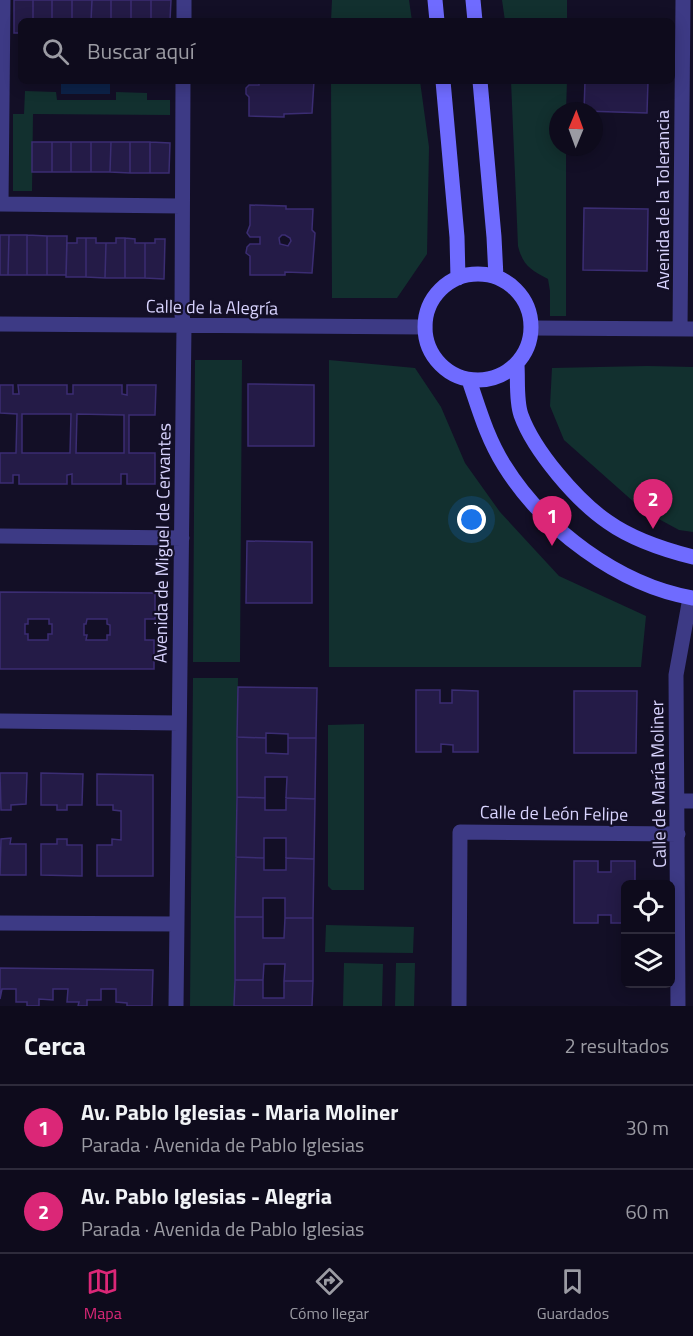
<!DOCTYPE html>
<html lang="es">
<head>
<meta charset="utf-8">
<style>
	:root { --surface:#0e0b1c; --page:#1c1929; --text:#f1f3f6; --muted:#9b9ba3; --line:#2e2b3b; --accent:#db2777 }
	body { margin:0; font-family:"Titillium Web",sans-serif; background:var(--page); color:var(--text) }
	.controls { position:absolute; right:18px; bottom:18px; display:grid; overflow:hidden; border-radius:9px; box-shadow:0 3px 15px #0003 }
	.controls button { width:54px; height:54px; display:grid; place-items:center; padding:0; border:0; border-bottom:2px solid var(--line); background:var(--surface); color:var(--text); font:30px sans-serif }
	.compass { position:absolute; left:549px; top:102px; width:54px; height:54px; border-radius:50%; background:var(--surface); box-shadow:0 3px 15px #0003; rotate:1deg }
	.you { position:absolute; left:472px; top:520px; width:21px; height:21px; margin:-15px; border:4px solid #fff; border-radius:50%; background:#1a73e8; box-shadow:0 0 0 9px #1a73e833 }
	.badge { display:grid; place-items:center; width:39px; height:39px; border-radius:50%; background:var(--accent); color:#fff; font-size:20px; font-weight:700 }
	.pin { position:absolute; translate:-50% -50px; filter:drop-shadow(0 2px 3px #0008) }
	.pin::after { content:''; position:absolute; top:32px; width:21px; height:18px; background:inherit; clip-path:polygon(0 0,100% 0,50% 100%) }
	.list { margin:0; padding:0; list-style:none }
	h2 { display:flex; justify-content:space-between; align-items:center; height:78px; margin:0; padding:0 24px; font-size:26px }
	h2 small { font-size:20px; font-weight:400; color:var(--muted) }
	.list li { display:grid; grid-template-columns:39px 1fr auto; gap:18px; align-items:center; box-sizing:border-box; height:84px; padding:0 24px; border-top:2px solid var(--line) }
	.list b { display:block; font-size:22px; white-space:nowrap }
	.list p { margin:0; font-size:20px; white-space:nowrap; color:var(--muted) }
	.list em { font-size:20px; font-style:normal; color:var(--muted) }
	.icon { flex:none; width:33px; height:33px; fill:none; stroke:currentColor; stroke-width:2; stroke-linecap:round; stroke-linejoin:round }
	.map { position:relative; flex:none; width:693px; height:1006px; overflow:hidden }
	.search { position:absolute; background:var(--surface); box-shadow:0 3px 15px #0003; left:18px; right:18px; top:18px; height:66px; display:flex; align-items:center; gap:15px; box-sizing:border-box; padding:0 21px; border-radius:9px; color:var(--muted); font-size:22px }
	.sheet { height:246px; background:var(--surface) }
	nav { display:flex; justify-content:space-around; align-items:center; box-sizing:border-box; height:84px; border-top:2px solid var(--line); background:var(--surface); font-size:16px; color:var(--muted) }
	nav a { display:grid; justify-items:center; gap:3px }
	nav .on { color:var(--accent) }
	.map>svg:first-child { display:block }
</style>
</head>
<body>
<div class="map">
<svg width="693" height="1006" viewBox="0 0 693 1006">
	<rect width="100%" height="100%" fill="#130f26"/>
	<path fill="#12302f" d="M332 0H409L412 21H331Z
		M502 0H567V21H505Z
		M331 81H420L429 147 427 254 397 298H332Z
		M511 81H567L566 111H558V147H566V316H550V291L548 279C531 270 523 266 518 246Z
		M25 91 56 92 57 100H116V92L147 93V100H170V115L33 114 32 191H13V114H24Z
		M195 360H242L240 662H193Z
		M329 360 415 368 441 407 465 463 500 512 559 576 646 616 641 667H329Z
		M647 366 693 367V532L679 530 644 511 564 440 550 406 552 368Z
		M193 678H238L234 1006H190Z
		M364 724V890H332L328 886V725Z
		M326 925 414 927 413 953 325 952Z
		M344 963 383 964 382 1006H343Z
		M396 963H415L414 1006H395Z"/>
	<path fill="#0c2248" d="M61 81H110V94H61Z"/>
	<path fill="#241b47" stroke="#3b2d73" stroke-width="1.5" fill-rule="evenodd" d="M14 0H33V21H21V33H14Z
		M33 0H52V21H33Z
		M52 0H72V21H52Z
		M72 0H92L91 21H72Z
		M92 0H111V21H91Z
		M111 0H131V21H111Z
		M131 0H151V21H131Z
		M151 0H171L170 21H151Z
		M259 81H314L312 113 284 114V117L249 116V97L246 94V88L249 85H259Z
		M585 81H648L647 113 584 111Z
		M32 142H52V172H32Z
		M52 142H71V172H52Z
		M71 142H91V172H71Z
		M91 142H111L110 172H91Z
		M111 142H130V173L110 172Z
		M130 142H150V173H130Z
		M150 142 170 143 169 173H150Z
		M250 205 286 206V209H313L312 230 315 233 312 273 285 272V275H250V256L246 253 247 247 250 244H260V237H250L247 233 250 225ZM282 235H285L290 238 291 241 288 246 280 244 279 238Z
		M584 208 648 209 647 271 583 270Z
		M0 235H9L8 275H0Z
		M9 235H27V275H8Z
		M27 235 47 236V275H27Z
		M47 236H67L66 275H47Z
		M77 238H86V277H66L67 243H77Z
		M86 238H96V243H106L105 278 86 277Z
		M116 238H125V278H105L106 243H116Z
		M125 238 135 239V243H145V278H125Z
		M155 239H165L164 279 145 278V243H155Z
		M248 384 314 385V446H248Z
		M0 385H13V394H19L18 385H67V394H73V385H122V394L127 395V385H156L155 415H129V453H155V484H127V474H121V484H72V474L67 475V484H19V475H13V483H0V453H16L17 414 0 413ZM22 414H71L70 453H22ZM77 414 124 415V453H76Z
		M247 541 312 542V603H246Z
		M0 592 155 593V619H145V640H154V669H0ZM28 619H49V624H52V634H48V640H28V634H25V624H28ZM87 619H107V624L110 625V635H107V640H86L87 635H84V624H86Z
		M238 687 317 688 316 738H288V734L266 733V738L237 737Z
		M416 690H440V703H452V690L478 691V752H453V745L441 744V752H416Z
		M574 691H637L636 753H574Z
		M237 737 266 738V753L288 754V738H316L315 799 286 798 287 777H265V798L237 797Z
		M0 773H27L26 804 11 805V810H1Z
		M41 773 83 774 82 805H67V810H57V805H41Z
		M97 774 153 775V876H97V845H112V839L121 840V811L113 810V805H97Z
		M237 797 265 798V810H286V798L315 799 314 859 286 858V838H264V858L236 857Z
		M11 838 10 844H26V875H0L1 839Z
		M57 839H67V845H82V876L41 875V844H57Z
		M236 857 264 858V870H286V858L314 859 313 918H285V898H263V917H235Z
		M574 861H598V872H611V861H635V884H626V923H611V915H598V923H574Z
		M235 917H263V938H284L285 918H313V981H284L285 964H264L263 980H235Z
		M0 968 153 970 152 1006H127V1003L116 1002V989H101V1000H87V1006H78L79 1002H67L68 989H53V1000L39 999V1006H27V1002H16V989H2L0 999Z
		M235 980H263V998H284V981H313L312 1006H234Z"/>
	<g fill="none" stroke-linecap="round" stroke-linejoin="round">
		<path stroke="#3d3a85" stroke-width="15" d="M184 21V0
			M0 204 181 206
			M1 204 3 0
			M0 324 425 327
			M532 328 693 329
			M680 329 683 0
			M0 536 182 538
			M0 721 179 723
			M678 801H693
			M0 923 177 924
			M176 1006 184 326 182 315 183 81
			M459 1006 460 832 678 834
			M678 1006 676 675 690 598"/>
		<path stroke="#6f6bff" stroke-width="15" d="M435 0 437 21
			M473 0 475 21
			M443 81 457 237 458 278
			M480 81 494 237 496 277
			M425 327a53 53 0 1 1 106 0a53 53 0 1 1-106 0Z
			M517 365C518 380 516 401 521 415 534 451 577 501 608 522 632 539 665 550 693 557
			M469 380C479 409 487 438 504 465 543 528 618 585 693 598"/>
	</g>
	<g text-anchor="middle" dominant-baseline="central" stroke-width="4.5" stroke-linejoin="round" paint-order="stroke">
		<g font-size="18" fill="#d9d4ff" stroke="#130f26">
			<text transform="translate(662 200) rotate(-90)">Avenida de la Tolerancia</text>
			<text transform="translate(212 307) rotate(1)">Calle de la Alegría</text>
			<text transform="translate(162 543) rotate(-89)">Avenida de Miguel de Cervantes</text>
			<text transform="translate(658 784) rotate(-91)">Calle de María Moliner</text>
			<text transform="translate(554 813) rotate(1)">Calle de León Felipe</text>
		</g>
	</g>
</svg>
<div class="controls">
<button><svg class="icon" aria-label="locate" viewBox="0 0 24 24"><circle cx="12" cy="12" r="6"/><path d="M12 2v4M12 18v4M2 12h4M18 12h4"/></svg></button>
<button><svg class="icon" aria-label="layers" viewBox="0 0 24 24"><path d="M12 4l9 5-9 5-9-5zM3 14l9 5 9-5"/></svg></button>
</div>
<svg class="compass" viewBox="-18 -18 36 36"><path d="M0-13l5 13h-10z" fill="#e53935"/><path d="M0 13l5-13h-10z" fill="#9b9ba3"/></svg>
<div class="you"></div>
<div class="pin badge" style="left:552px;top:546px">1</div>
<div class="pin badge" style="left:653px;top:529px">2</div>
<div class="search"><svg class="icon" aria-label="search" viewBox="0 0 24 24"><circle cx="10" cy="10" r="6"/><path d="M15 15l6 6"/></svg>Buscar aquí</div>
</div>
<section class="sheet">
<h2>Cerca<small>2 resultados</small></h2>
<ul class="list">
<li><span class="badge">1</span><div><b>Av. Pablo Iglesias - Maria Moliner</b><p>Parada · Avenida de Pablo Iglesias</p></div><em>30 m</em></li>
<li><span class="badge">2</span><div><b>Av. Pablo Iglesias - Alegria</b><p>Parada · Avenida de Pablo Iglesias</p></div><em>60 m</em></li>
</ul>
</section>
<nav>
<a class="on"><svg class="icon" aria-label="map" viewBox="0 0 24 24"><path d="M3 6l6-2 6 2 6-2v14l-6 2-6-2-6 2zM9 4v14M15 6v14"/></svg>Mapa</a>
<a><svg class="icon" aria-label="directions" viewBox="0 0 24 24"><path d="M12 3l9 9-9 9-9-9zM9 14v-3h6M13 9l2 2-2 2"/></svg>Cómo llegar</a>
<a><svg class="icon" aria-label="saved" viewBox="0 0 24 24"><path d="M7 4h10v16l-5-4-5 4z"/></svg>Guardados</a>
</nav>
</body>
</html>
